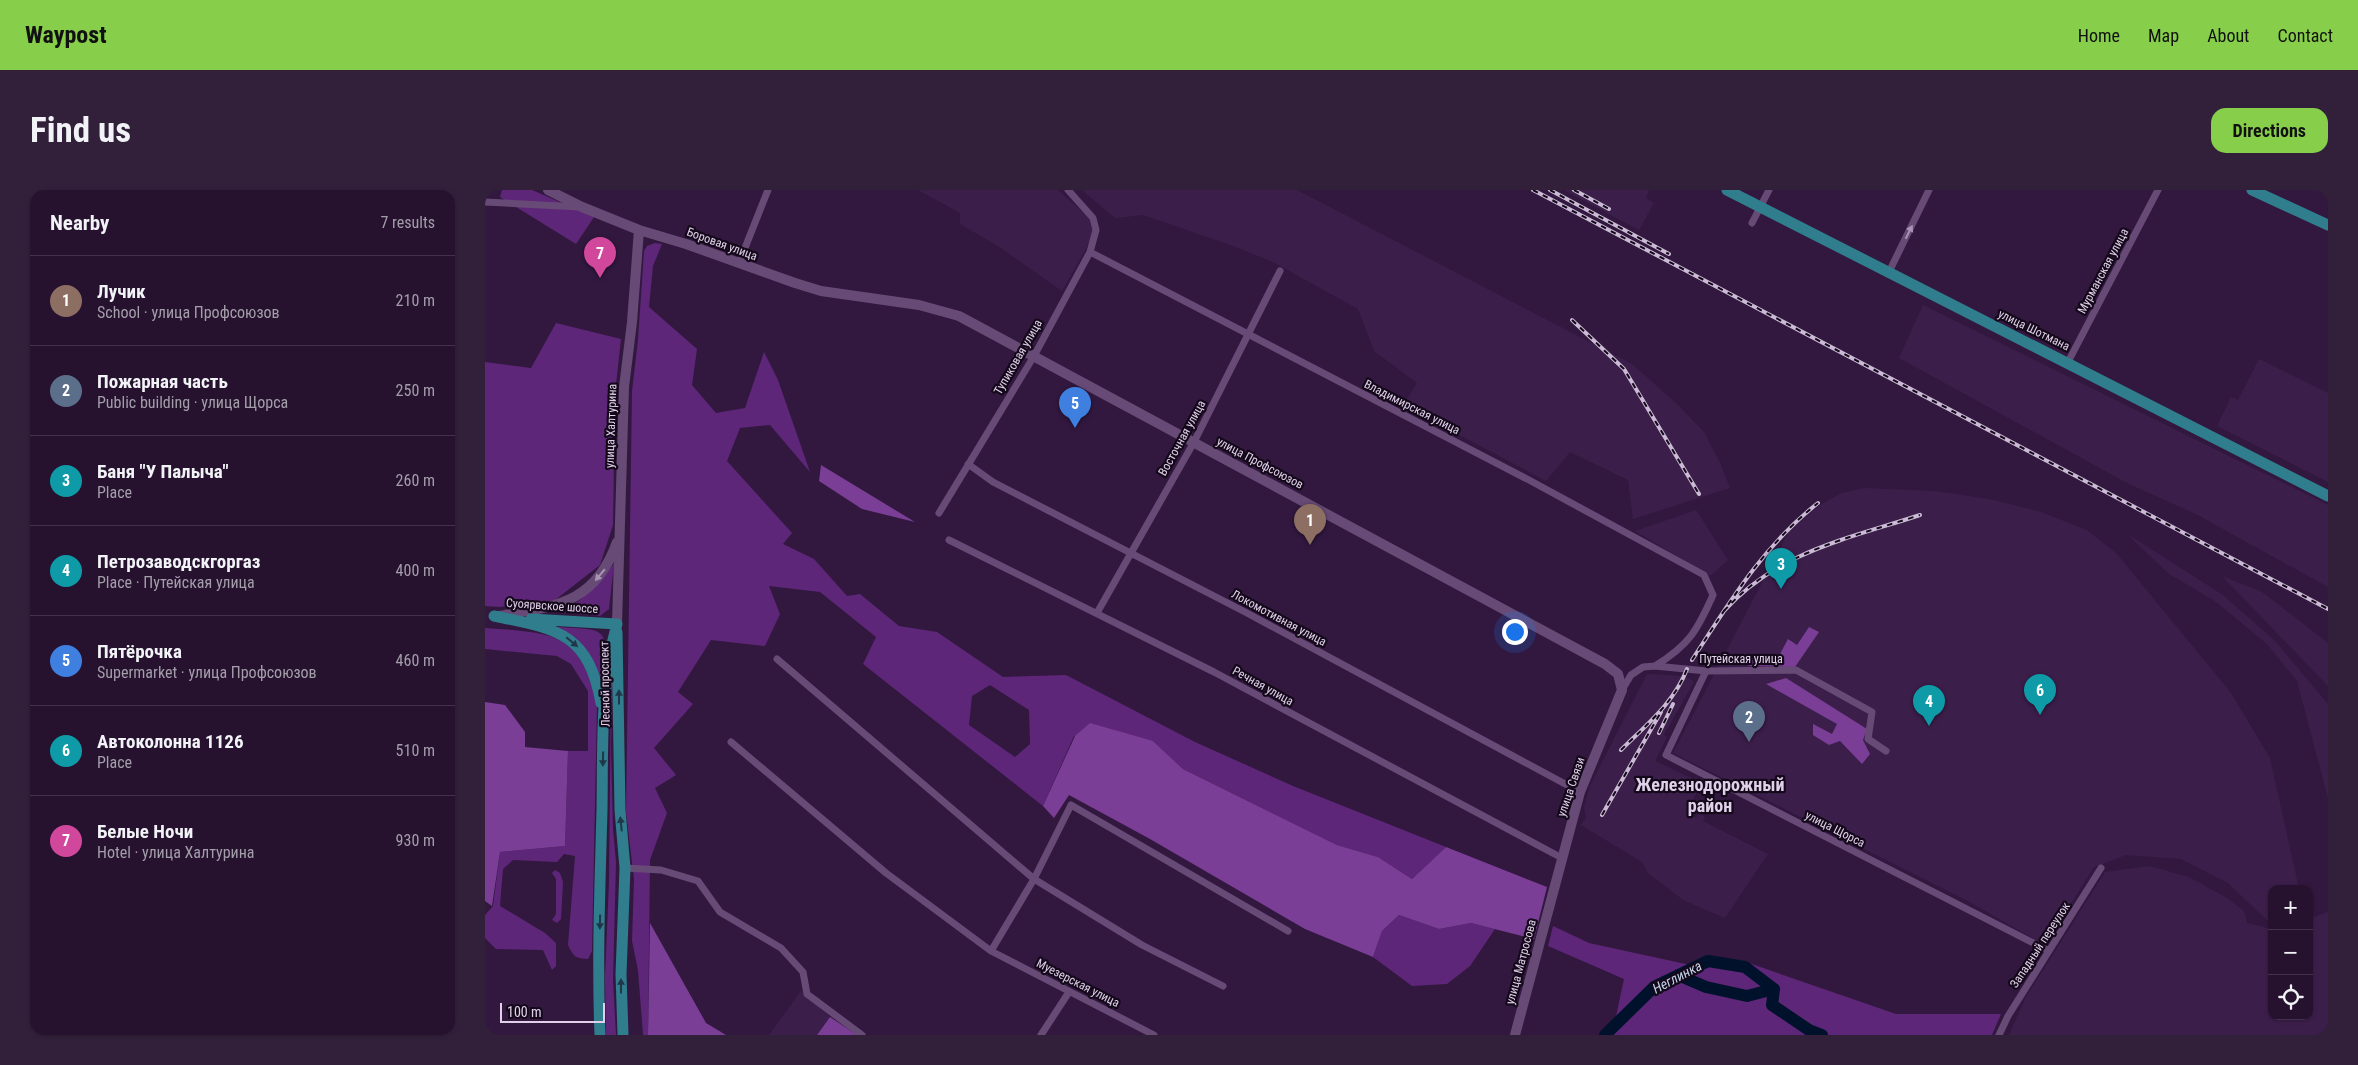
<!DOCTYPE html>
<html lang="en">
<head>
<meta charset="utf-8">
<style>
	:root { --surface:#26122f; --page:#32203b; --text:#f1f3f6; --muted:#a49eaa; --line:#42324b; --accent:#87cf4a }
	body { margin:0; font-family:"Roboto Condensed",sans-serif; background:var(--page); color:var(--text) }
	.controls { position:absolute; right:15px; bottom:15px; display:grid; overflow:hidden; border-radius:10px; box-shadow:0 1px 4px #0004 }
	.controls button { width:45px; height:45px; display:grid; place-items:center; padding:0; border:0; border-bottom:1px solid var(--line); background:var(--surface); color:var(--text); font:25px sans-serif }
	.scale { position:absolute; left:15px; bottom:12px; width:105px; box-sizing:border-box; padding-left:5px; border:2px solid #e0d0e9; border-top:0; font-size:14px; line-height:18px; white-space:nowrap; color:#e0d0e9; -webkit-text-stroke:4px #14091a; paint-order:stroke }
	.you { position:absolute; left:1029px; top:441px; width:18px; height:18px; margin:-12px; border:4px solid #fff; border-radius:50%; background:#1a73e8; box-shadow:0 0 0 8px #1a73e833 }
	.badge { display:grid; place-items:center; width:32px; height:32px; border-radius:50%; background:var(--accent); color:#fff; font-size:16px; font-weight:700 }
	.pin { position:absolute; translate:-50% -41px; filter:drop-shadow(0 1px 2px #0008) }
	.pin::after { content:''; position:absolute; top:26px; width:18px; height:15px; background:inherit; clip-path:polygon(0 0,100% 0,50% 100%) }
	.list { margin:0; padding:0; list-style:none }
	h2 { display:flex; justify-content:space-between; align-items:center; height:65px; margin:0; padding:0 20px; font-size:21px }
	h2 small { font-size:16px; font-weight:400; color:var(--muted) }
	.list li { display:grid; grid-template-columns:32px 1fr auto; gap:15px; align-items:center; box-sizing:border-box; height:90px; padding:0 20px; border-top:1px solid var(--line) }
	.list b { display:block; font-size:19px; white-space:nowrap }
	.list p { margin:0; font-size:16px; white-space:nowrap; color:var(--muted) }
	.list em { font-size:16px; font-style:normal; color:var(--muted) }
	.icon { flex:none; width:28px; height:28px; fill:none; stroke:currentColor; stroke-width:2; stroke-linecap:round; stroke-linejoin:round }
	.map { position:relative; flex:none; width:1843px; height:845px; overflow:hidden; border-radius:15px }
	header { display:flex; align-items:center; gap:30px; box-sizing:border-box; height:70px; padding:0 25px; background:var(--accent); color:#111 }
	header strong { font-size:24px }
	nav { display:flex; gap:28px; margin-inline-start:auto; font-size:18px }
	.intro { display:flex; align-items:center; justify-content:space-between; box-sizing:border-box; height:120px; padding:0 30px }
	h1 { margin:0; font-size:35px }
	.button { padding:12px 22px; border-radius:15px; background:var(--accent); color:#111; font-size:18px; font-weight:700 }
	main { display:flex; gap:30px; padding:0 30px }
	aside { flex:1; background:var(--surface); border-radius:15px; box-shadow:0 1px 4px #0004 }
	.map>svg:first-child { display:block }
</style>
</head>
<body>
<header>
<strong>Waypost</strong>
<nav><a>Home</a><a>Map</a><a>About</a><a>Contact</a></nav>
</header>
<div class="intro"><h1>Find us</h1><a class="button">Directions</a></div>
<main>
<aside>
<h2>Nearby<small>7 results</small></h2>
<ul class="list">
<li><span class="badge" style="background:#8d6e63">1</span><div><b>Лучик</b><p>School · улица Профсоюзов</p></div><em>210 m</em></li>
<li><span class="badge" style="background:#5c6f8a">2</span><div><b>Пожарная часть</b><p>Public building · улица Щорса</p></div><em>250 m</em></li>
<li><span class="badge" style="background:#0f9aa8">3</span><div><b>Баня &quot;У Палыча&quot;</b><p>Place</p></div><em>260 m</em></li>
<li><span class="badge" style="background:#0f9aa8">4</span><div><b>Петрозаводскгоргаз</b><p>Place · Путейская улица</p></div><em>400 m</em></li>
<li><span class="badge" style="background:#3f7fe0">5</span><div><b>Пятёрочка</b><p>Supermarket · улица Профсоюзов</p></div><em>460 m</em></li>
<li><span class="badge" style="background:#0f9aa8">6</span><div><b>Автоколонна 1126</b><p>Place</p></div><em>510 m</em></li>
<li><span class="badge" style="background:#d1479c">7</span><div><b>Белые Ночи</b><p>Hotel · улица Халтурина</p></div><em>930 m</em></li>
</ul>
</aside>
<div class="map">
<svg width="1843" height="845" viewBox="0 0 1843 845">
	<rect width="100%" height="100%" fill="#32183f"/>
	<path fill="#3c1e4b" d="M433 0H573L602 26 609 38 602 57 577 101 513 56 475 34V23Z
		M597 0H812L1147 174 1192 214 1219 242 1236 275 1245 298 1148 329 1143 290 1085 262 1061 291 918 215 932 193 889 161 873 119 788 72 743 54 658 25 630 28Z
		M1079 0H1164L1161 8 1169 13 1154 40Z
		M1438 115 1843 315V397L1711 324 1644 294 1414 168Z
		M1774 169 1843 203V292L1732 236 1746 207 1753 210Z
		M1379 298 1450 301 1504 309 1556 322 1602 340 1632 364 1746 503 1785 568 1814 699H1787V735L1743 693 1696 669 1641 665 1609 677 1560 755 1481 710 1188 563 1304 341 1335 315 1357 303Z
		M1211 320 1243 370 1225 386 1150 341Z
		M1641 343 1738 405 1791 452 1843 514V608L1812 491 1782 454 1730 411 1684 384Z
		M1737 386 1777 402 1843 453V496Z
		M1162 484 1200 486 1209 492 1179 545 1182 547 1170 571 1217 593 1201 622 1211 628 1214 623 1220 627 1218 631 1283 664 1240 728 1198 710 1163 683 1157 672 1096 635 1101 627 1099 618 1105 596Z
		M1664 676 1704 687 1742 708 1759 721 1762 733 1787 739V826H1824V729L1843 722V845H1524L1541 807 1620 682Z
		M316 801 345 827 332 845H284Z"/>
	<path fill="#5e2678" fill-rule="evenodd" d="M17 0H47L109 27 91 54 15 7Z
		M170 53 177 54 168 76 164 117 212 159 207 195 231 223 260 218 279 162 293 190 325 282 285 235 255 238 242 271 307 343 298 354 329 369 362 406 375 404 414 436 452 442 518 487 581 485 710 552 808 596 961 657 927 689 893 667 852 655 698 579 668 551 589 546 558 616 378 474 391 447 335 402 284 396 295 424 280 456 226 450 193 502 208 514 169 558 191 585 170 598 182 623 165 670 163 845H158L153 780 147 751 149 689 141 622 147 201 153 150 159 61 162 56ZM505 495 544 520 545 554 530 567 484 535 487 506Z
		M71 133 136 149 130 203 128 335 115 375 70 410 14 417 0 416V172L46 178Z
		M129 374 124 419 115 426 76 422 95 410Z
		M72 437C126 440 122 437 117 491 107 464 94 454 72 437Z
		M0 438C67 443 96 440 112 515L107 761 103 769C91 769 88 766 83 755L90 666 79 664 72 672 28 670 18 679 15 716 60 743 71 753V776L67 780 58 760 11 759 0 748V725L8 716 15 662 80 656 83 561H103V501L86 474 72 466 0 459Z
		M128 486 126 555 128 639 131 672 128 790 131 845H121L120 787 124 691 126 488Z
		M70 680 75 683 78 692 76 729 72 733 67 730 71 724V689L67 683Z
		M914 725 954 739 986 733 1010 739 985 776 962 794 927 796 888 767 897 741Z
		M1068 736 1104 753 1219 778 1255 770 1411 824H1516L1507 845H1127L1139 789 1063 756Z"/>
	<path fill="#7a3e97" d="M336 275 430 332 377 319 334 291Z
		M1324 437 1334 442 1310 477 1263 476 1270 466 1295 464 1303 449 1312 455Z
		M1301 488 1382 539 1378 550 1385 564 1377 574 1355 551 1344 555 1328 545V534L1347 544 1352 534 1281 494Z
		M0 512 20 515 40 542V557L83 561 80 656 15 662 7 716 0 711Z
		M605 533 668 551 698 579 852 655 893 667 927 689 961 657 1062 697 1049 749 986 733 954 739 914 725 897 741 888 767 820 739 665 649 584 605 569 628 558 616 590 546Z
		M165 733 221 833 241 845H163Z
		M345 827 372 845H332Z"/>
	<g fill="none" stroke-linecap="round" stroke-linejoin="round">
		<path stroke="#00122b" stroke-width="12" d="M1193 785 1221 797 1262 806 1289 799
			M1120 845 1169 797 1223 771 1260 777 1289 799 1287 815 1324 840 1337 845"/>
		<path stroke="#674b76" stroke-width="7" d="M0 12 94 17
			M1267 33 1284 0
			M605 62 1044 290 1219 385 1228 405C1212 441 1204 455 1170 476
			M254 73 283 0
			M1403 84 1444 0
			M1583 172 1673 0
			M483 274 508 292 762 423 1095 602
			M454 323 549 166 605 62 611 40 608 28 583 0
			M464 350 729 482 1077 668
			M612 423 709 252 795 81
			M292 469 549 689 657 755 738 796
			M1221 481 1181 565 1564 761
			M1137 500 1146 485 1158 477 1170 476 1221 481 1311 480 1387 522 1383 549 1401 561
			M246 552 401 683 506 761 669 845
			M140 678 176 680 213 691 235 722 296 758 318 782 322 804 377 845
			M506 761 549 689 586 615 803 741
			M556 845 584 802
			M1514 845 1523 826 1616 678"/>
		<path stroke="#674b76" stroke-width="10" d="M63 0 97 17 154 40 201 54 310 93 336 101 434 115 474 126 1120 474 1133 484 1137 500 1095 602 1030 845
			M14 426C71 416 110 414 132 352
			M132 434 139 197 147 132 154 40"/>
		<path stroke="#2f7d8d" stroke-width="11" d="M1242 0 1843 306
			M1767 0 1843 35
			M9 426C72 439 103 442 116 513
			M46 429 132 434
			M132 442 135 620 140 678 136 784 138 845
			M115 845C112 770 115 695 117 620 118 558 115 493 132 434"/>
		<g stroke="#cbbad5" stroke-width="4">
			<path id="rail" d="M1048 0 1843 419
				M1065 0 1184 64
				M1089 0 1124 19
				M1087 130 1139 179 1214 304
				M1239 421C1292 362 1362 349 1435 325
				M1207 470C1244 413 1278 356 1333 313
				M1174 543 1188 514
				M1136 560C1161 535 1189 513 1202 479
				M1117 625 1176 522"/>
		</g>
		<use href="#rail" stroke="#14091a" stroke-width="2" stroke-dasharray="5.5" stroke-linecap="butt"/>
	</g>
	<defs><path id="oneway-solid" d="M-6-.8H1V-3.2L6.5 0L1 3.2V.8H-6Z" transform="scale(1.25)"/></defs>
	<g fill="#aa94b5">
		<use href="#oneway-solid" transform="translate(1424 42) rotate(-63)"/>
		<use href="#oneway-solid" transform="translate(115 385) rotate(130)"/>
	</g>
	<g fill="#1f3748">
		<use href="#oneway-solid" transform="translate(87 452) rotate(40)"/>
		<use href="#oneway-solid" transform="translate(134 507) rotate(-90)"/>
		<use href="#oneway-solid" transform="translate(118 569) rotate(91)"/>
		<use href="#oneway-solid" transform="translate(136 634) rotate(-96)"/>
		<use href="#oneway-solid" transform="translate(115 732) rotate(91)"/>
		<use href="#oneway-solid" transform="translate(136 796) rotate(-90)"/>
	</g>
	<g text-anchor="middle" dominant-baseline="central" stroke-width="4.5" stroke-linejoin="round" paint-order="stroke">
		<g font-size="12" fill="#e0d0e9" stroke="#14091a">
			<text transform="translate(237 54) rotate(20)">Боровая улица</text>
			<text transform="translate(1618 81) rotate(-62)">Мурманская улица</text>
			<text transform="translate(1549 140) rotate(26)">улица Шотмана</text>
			<text transform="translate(533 167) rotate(-60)">Тупиковая улица</text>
			<text transform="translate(927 217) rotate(27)">Владимирская улица</text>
			<text transform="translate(126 236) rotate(-88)">улица Халтурина</text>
			<text transform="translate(697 248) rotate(-61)">Восточная улица</text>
			<text transform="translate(775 273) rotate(28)">улица Профсоюзов</text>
			<text transform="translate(67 416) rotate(4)">Суоярвское шоссе</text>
			<text transform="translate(794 428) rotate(28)">Локомотивная улица</text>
			<text x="1256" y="469">Путейская улица</text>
			<text transform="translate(120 494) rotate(-91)">Лесной проспект</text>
			<text transform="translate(778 496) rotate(29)">Речная улица</text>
			<text transform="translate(1086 597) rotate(-71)">улица Связи</text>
			<text transform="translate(1350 639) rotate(27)">улица Щорса</text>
			<text transform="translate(1555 755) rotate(-57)">Западный переулок</text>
			<text transform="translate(1036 772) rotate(-75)">улица Матросова</text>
			<text transform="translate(593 793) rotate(27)">Муезерская улица</text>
		</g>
		<g font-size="14" font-style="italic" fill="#c4d6ec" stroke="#14091a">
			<text transform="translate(1192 787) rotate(-28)">Неглинка</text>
		</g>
		<g font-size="18" font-weight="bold" fill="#e0d0e9" stroke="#14091a">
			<text x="1225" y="594">Железнодорожный<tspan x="1225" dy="21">район</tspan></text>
		</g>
	</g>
</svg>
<div class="controls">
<button>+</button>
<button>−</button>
<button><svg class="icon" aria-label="locate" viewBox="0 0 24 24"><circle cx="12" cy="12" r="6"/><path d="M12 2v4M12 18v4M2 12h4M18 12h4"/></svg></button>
</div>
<div class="scale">100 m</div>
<div class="you"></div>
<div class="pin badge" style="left:825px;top:355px;background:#8d6e63">1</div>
<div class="pin badge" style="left:1264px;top:552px;background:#5c6f8a">2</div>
<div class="pin badge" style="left:1296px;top:399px;background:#0f9aa8">3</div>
<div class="pin badge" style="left:1444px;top:536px;background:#0f9aa8">4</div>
<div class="pin badge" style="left:590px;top:238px;background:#3f7fe0">5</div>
<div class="pin badge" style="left:1555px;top:525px;background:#0f9aa8">6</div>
<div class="pin badge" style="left:115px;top:88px;background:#d1479c">7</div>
</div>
</main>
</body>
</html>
